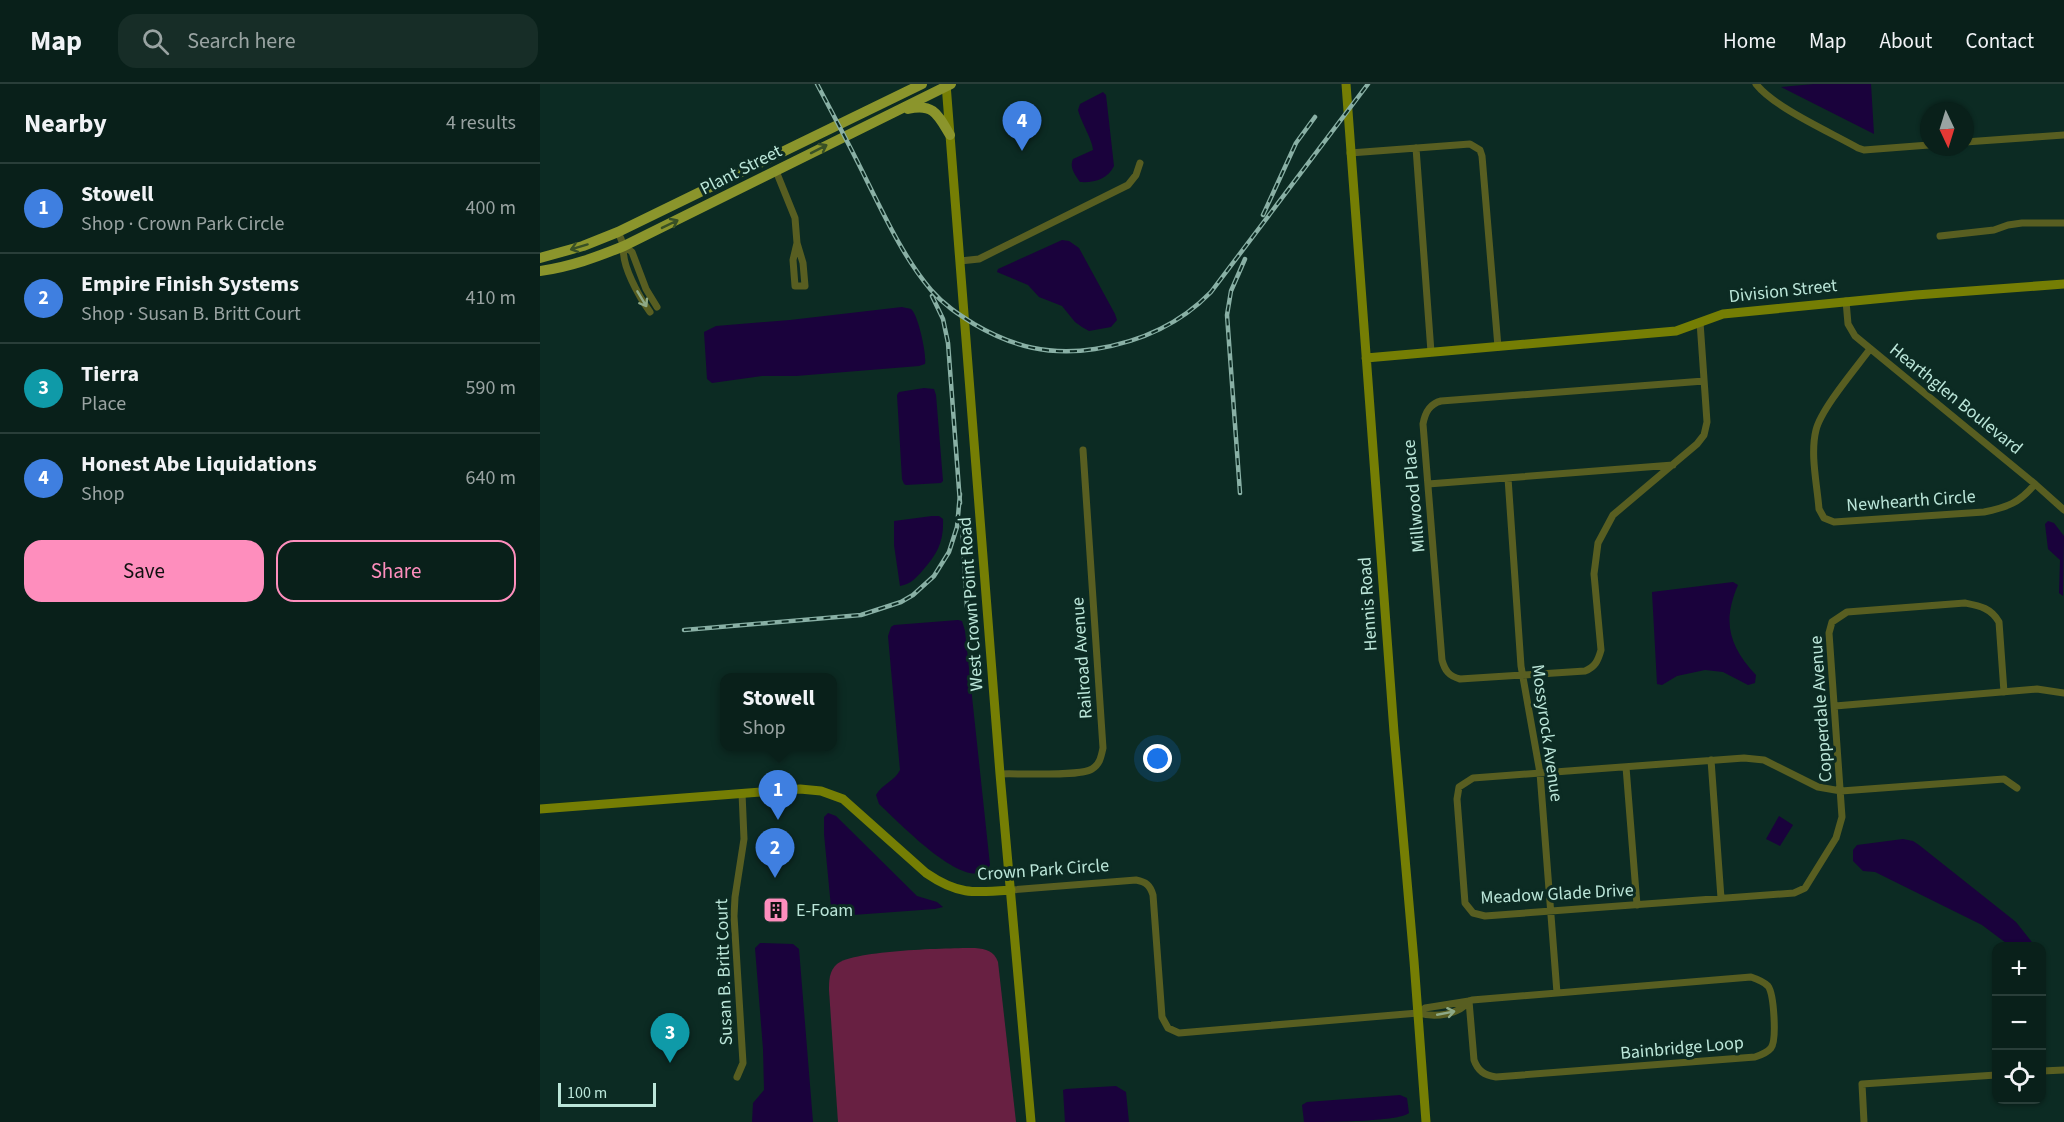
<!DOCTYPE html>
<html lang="en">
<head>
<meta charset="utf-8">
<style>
	:root { --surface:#09201a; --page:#172d27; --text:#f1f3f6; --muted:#99a3a2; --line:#293e39; --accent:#fe8ebd }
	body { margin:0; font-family:"Source Sans 3",sans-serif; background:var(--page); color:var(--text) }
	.controls { position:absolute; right:18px; bottom:18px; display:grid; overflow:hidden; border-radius:12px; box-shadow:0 2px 4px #0004 }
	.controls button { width:54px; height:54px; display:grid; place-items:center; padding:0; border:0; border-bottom:2px solid var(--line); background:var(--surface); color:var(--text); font:30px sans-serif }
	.compass { position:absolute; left:1380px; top:18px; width:54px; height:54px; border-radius:50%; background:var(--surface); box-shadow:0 2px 4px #0004; rotate:176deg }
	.scale { position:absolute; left:18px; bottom:15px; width:98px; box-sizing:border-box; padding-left:6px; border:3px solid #bbe6d9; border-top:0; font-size:16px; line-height:21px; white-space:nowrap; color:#bbe6d9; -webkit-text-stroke:4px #0c2b23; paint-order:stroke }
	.you { position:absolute; left:618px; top:675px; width:21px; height:21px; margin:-15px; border:4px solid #fff; border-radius:50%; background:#1a73e8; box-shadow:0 0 0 9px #1a73e833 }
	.badge { display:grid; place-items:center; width:39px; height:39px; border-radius:50%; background:var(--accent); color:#fff; font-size:20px; font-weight:700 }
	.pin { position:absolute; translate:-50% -50px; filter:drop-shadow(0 2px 3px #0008) }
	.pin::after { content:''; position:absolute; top:32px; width:21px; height:18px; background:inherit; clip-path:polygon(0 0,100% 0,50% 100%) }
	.popup { position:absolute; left:180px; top:589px; width:117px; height:78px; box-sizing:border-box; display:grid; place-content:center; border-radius:12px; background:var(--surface); filter:drop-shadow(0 2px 4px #0005); font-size:20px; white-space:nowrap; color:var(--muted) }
	.popup b { font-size:22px; color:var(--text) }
	.popup::after { content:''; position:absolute; left:50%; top:100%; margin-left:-12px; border:12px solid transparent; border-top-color:var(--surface) }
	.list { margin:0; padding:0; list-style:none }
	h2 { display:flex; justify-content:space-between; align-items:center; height:78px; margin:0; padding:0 24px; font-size:26px }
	h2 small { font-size:20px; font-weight:400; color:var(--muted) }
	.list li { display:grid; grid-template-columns:39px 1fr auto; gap:18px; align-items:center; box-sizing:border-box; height:90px; padding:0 24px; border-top:2px solid var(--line) }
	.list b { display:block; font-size:22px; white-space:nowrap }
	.list p { margin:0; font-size:20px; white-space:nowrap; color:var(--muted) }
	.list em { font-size:20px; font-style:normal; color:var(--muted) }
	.actions { display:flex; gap:12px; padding:18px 24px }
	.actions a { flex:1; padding:14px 0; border:2px solid var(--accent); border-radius:18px; text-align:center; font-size:21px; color:var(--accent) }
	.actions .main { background:var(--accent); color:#111 }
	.icon { flex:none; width:33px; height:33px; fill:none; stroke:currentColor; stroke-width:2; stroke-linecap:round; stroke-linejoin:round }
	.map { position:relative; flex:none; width:1524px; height:1038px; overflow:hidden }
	header { display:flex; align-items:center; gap:36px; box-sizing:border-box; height:84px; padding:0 30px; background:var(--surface); border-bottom:2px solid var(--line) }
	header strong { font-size:28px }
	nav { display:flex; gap:33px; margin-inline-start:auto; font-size:21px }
	.search { width:420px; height:54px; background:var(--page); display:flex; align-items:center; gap:15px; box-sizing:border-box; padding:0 21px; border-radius:18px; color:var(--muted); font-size:22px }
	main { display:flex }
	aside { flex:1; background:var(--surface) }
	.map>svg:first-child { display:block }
</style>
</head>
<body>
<header>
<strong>Map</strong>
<div class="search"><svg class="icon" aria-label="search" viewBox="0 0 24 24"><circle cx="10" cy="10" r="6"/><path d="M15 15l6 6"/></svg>Search here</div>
<nav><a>Home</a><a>Map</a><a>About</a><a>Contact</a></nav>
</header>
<main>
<aside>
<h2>Nearby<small>4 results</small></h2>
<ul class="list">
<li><span class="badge" style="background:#3f7fe0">1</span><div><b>Stowell</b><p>Shop · Crown Park Circle</p></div><em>400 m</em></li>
<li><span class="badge" style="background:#3f7fe0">2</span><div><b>Empire Finish Systems</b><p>Shop · Susan B. Britt Court</p></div><em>410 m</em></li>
<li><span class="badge" style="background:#0f9aa8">3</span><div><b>Tierra</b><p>Place</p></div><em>590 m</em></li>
<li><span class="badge" style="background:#3f7fe0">4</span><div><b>Honest Abe Liquidations</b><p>Shop</p></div><em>640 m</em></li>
</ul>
<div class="actions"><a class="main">Save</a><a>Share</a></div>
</aside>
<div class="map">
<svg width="1524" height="1038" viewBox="0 0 1524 1038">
	<rect width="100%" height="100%" fill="#0c2b23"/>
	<path fill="#682042" d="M435 864C446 865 454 867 458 878L476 1038H298L289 906C289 897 289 887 297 880 314 866 410 864 435 864Z"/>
	<path fill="#1a023c" d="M1274 0H1331L1334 50 1241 3Z
		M563 8 566 11 574 82C568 95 554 99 540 98 535 91 529 83 533 75L553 66C553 57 541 38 538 26L540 20Z
		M522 156 529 157 539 164 575 230 577 236 571 243 549 247 542 243 535 238 522 222 499 213 488 201 457 188 458 185Z
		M362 223C364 224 369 224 371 225 378 230 387 271 385 280L379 282 256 292H222L172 299 167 295 164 248 176 242 250 236Z
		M384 304 394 305 396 311 403 397 401 399 366 401 364 400 362 395 357 311 359 308Z
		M392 432H399L403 435C404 458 397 470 383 486 376 494 371 500 360 502L354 461V437Z
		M1508 437 1514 439 1524 452 1523 512 1519 509 1520 476 1508 465 1505 440Z
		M1193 498 1198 501C1182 538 1189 562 1216 591L1215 599 1208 601 1183 588 1165 586 1137 592 1122 601 1117 600 1112 508Z
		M418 536 422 537 425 547 450 781C431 816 355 734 339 720L336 711C342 700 355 697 360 686L348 552 351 543 354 541Z
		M288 729 296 732 377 812 397 818 403 823 395 825 299 832 294 829 291 823 284 750V733Z
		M1239 732 1253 741 1240 762 1226 755Z
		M1363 755 1373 757 1379 761 1476 838 1495 862H1470L1442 841 1335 788 1323 787 1313 777V766L1317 761Z
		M220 859 253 860 259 865 273 1038H212L213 1019 224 1006 223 965 215 864Z
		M576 1002 586 1008 589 1038H525L523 1006 526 1005Z
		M860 1011 867 1014 869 1029C859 1038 782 1038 764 1038L762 1021 767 1018Z"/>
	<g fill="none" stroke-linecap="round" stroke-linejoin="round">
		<path stroke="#585e21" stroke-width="7" d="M1216 0C1235 24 1290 48 1318 64L1324 66 1389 61
			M1425 58 1524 51
			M876 64 891 268
			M810 69 930 60 940 66 942 72 958 263
			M236 87 255 134 257 159 263 179 265 202H255L253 176 257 159
			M78 148 84 162 92 168 106 205 117 223
			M1400 152 1454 146 1468 141 1482 139H1524
			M84 162C80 180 100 214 110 228
			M420 177 439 175 588 101 596 91 600 79
			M1306 217 1308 240 1315 252 1495 400 1524 426
			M1160 238 1167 338 1164 351 1157 360 1073 431 1058 459 1054 490 1061 566C1058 577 1055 583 1045 587L920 595C909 592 905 587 902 576L883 340C885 329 889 320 901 317L1164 297
			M1330 265C1316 284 1281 325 1276 346 1270 370 1277 400 1279 425L1284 434 1294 438 1444 428C1468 423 1479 419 1495 400
			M968 394 981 582 1000 689 1017 909
			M888 400 1133 381
			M1464 608 1459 538C1451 524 1440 522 1425 519L1307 528 1292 538 1289 549 1302 733 1296 754 1265 804 1254 809 945 832 933 829 925 819 917 715 919 703 933 694 1204 674 1224 676 1278 703 1301 707 1464 695 1477 704
			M1295 622 1497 605 1524 609
			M1171 676 1181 814
			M1086 683 1097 821
			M460 690C478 689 540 693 552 685 560 680 561 673 563 664L543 366
			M471 806 596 796C606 798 610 801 613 811L622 933 628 944 639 949 878 929C895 934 919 931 929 917
			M1211 893C1217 895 1223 897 1228 902 1234 910 1237 956 1231 964 1227 969 1221 971 1215 973L956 993C944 991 938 987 934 976L929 917 932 916Z
			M878 929 885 924 929 917
			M1502 987 1524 986
			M197 993 203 979 194 832 195 813 204 755 202 709
			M1324 1038 1322 1000 1456 991"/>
		<path stroke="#757e04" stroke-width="9" d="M406 0 460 690 491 1038
			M806 0 854 648 874 877 886 1038
			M826 274 1136 247 1183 230 1376 211 1524 200
			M0 725 260 705 281 707 303 715 386 789C418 811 434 809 471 806"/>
		<path stroke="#8b952c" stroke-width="10" d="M368 25C394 19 398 31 410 51
			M0 174 43 162 78 148 382 0
			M0 187C30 183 57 173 84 162L411 0"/>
		<g stroke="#89b0a5" stroke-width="4.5">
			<path id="rail" d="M277 0C294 32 311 64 327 97 346 135 364 174 391 206 404 221 418 230 434 240 473 263 510 272 555 265 600 258 640 240 671 208L828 0
				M723 131 756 59 775 33
				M392 212 403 235 408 259 420 419
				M700 409 687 231 691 207 705 175
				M422 440 427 523
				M144 546 321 531 361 518 373 511 394 492 409 468 417 443 420 410"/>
		</g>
		<use href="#rail" stroke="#0c2b23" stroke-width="2" stroke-dasharray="7" stroke-linecap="butt"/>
	</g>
	<defs><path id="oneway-shaft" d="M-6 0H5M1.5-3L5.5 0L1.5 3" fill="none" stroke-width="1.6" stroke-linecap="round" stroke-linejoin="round" transform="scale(1.5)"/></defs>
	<g stroke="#385026">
		<use href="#oneway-shaft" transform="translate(279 65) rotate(-27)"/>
		<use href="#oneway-shaft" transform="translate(130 140) rotate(-26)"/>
		<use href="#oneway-shaft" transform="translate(39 163) rotate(163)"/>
	</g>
	<g stroke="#8ea986">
		<use href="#oneway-shaft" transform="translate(102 215) rotate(59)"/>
		<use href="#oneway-shaft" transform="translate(906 929) rotate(-11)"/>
	</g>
	<defs>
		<g id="building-square" transform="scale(1.35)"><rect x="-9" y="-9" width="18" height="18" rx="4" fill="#fe8ebd" stroke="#0c2b23"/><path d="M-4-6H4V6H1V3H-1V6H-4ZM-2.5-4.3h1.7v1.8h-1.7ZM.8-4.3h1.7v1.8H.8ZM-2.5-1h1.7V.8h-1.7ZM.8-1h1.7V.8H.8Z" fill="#111"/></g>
	</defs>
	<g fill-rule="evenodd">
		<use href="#building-square" x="236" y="826"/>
	</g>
	<g text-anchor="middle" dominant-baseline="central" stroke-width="6" stroke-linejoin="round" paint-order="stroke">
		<g font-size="18" fill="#bbe6d9" stroke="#0c2b23">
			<text transform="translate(201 86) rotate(-27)">Plant Street</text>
			<text transform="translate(1243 207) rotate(-6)">Division Street</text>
			<text transform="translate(1416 315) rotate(39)">Hearthglen Boulevard</text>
			<text transform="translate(874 412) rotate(-95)">Millwood Place</text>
			<text transform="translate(1371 417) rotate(-4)">Newhearth Circle</text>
			<text transform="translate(431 520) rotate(-94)">West Crown Point Road</text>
			<text transform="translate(828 520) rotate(-94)">Hennis Road</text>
			<text transform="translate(542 574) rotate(-94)">Railroad Avenue</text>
			<text transform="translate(1281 625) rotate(-94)">Copperdale Avenue</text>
			<text transform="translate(1007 649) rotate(82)">Mossyrock Avenue</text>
			<text transform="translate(503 786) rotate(-4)">Crown Park Circle</text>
			<text transform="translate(1017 810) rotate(-3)">Meadow Glade Drive</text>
			<text transform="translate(184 888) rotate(-92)">Susan B. Britt Court</text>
			<text transform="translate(1142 964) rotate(-5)">Bainbridge Loop</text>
		</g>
		<g font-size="18" fill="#bbe6d9" stroke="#0c2b23" text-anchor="start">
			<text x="256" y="826">E-Foam</text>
		</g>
	</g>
</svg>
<div class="controls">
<button>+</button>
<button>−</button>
<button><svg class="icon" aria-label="locate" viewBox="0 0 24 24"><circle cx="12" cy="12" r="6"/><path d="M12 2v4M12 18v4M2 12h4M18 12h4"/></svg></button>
</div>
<svg class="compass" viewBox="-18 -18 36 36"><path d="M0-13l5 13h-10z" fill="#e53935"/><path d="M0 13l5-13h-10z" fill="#99a3a2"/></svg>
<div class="scale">100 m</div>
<div class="you"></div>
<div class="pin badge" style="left:238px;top:736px;background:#3f7fe0">1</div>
<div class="popup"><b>Stowell</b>Shop</div>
<div class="pin badge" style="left:235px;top:794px;background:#3f7fe0">2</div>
<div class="pin badge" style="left:130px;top:979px;background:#0f9aa8">3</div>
<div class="pin badge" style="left:482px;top:67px;background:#3f7fe0">4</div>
</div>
</main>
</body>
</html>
